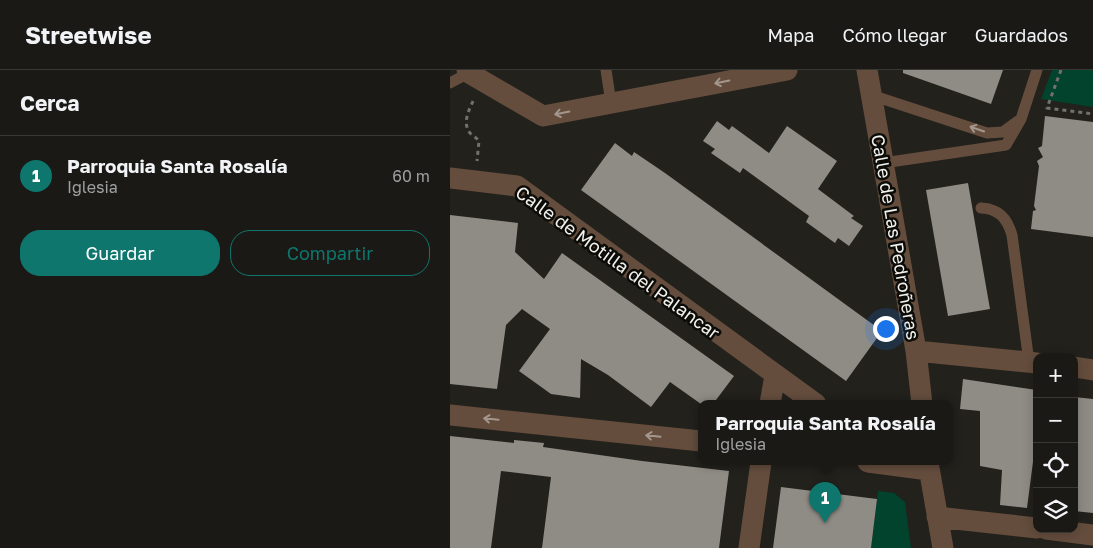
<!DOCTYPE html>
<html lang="es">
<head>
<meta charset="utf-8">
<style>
	:root { --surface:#1a1915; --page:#272622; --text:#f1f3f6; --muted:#9fa0a0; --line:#383834; --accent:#0f766e }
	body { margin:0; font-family:"Golos Text",sans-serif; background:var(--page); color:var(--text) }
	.controls { position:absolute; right:15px; bottom:15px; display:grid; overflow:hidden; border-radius:10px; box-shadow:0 2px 12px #0003 }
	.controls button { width:45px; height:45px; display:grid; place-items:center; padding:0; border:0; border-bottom:1px solid var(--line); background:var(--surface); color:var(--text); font:25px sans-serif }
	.you { position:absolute; left:435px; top:258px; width:18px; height:18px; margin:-12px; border:4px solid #fff; border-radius:50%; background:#1a73e8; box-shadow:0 0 0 8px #1a73e833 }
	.badge { display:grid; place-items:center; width:32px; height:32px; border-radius:50%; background:var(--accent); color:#fff; font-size:16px; font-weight:700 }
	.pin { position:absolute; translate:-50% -41px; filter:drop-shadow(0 1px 2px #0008) }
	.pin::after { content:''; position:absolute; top:26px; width:18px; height:15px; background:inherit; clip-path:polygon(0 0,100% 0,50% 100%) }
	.popup { position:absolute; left:248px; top:330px; width:255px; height:65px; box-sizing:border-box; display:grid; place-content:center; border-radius:10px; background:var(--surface); filter:drop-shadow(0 1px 4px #0005); font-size:16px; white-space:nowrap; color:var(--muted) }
	.popup b { font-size:19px; color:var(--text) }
	.popup::after { content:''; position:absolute; left:50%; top:100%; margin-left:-10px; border:10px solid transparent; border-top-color:var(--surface) }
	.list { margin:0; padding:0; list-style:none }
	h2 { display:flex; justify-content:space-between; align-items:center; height:65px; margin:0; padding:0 20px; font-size:21px }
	h2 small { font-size:16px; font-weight:400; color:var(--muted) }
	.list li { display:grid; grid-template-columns:32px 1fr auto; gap:15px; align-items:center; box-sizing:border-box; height:80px; padding:0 20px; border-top:1px solid var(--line) }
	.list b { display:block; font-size:19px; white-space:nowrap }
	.list p { margin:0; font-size:16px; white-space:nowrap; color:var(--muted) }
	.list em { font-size:16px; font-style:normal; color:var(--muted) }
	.actions { display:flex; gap:10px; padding:15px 20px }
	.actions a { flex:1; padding:11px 0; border:1px solid var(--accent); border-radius:20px; text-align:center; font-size:18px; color:var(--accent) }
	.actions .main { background:var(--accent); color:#fff }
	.icon { flex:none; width:28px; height:28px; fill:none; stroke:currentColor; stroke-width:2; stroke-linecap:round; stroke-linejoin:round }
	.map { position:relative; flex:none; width:643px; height:478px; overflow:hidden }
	header { display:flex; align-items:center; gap:30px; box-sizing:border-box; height:70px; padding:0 25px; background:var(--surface); border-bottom:1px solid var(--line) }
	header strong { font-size:24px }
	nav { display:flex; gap:28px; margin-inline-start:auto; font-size:18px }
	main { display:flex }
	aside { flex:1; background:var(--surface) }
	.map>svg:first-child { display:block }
</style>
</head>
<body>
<header>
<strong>Streetwise</strong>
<nav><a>Mapa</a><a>Cómo llegar</a><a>Guardados</a></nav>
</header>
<main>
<aside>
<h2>Cerca<small></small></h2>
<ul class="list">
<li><span class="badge">1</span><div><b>Parroquia Santa Rosalía</b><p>Iglesia</p></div><em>60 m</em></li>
</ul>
<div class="actions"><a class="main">Guardar</a><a>Compartir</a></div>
</aside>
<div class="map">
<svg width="643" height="478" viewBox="0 0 643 478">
	<rect width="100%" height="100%" fill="#23211c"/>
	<path fill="#01432c" d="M602 0H643V37L591 29Z
		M428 421 444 423 455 432 461 478H421Z"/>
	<path fill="#8f8c86" d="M453 0H553L541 34 453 3Z
		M595 46 643 52V167L581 159 583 141 586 140 584 136 589 96 587 91 593 87 588 78 592 76Z
		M267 51 279 60 282 56 319 83 337 56 387 91 368 119 404 146 401 148 413 156 399 176 388 168 385 173 356 152 359 146 293 98 290 103 261 83 265 79 253 71Z
		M165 73 182 86 184 82 215 103 432 261 396 311 131 120Z
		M518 113 540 239 498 246 476 120Z
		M0 145 68 153 65 182 94 209 112 183 284 306 263 334H251L220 312 201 337 158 305 131 289 130 328 101 324 69 301 100 259 72 239 56 255 47 319 0 314Z
		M513 309 587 320V361L577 438 550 435 552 400 530 396V341L510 339Z
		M624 327 643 329V443L624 441Z
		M0 366 64 373V370L94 373 93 377 192 391 279 401 269 478H92L101 407 51 401 41 478H0Z
		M331 417 427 429 421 478H323Z"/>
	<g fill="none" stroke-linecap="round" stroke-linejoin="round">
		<path stroke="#73716d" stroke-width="3" stroke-dasharray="4 4" stroke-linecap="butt" d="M611 0 597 38 643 44
			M23 31C19 40 12 53 20 63 23 66 27 68 29 71L27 91"/>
		<path stroke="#644d3d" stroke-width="11" d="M156 0 161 33
			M0 13 19 3
			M421 25 537 63 553 62 568 51
			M433 93 556 75 571 49 587 0
			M531 138C549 139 557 148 562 165L579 292"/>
		<path stroke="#644d3d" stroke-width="21" d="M17 0 19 3 93 46 337 0
			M417 0 466 281 472 334
			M0 108 67 116 366 334
			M466 281 587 293
			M624 297 643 300
			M320 334 325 305
			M0 345 251 371
			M418 392 479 400
			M478 392 493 478
			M487 447 587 458
			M596 459 643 465
			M299 478 311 392"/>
	</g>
	<defs><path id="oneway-shaft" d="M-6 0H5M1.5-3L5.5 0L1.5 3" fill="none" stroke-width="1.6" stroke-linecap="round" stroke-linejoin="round" transform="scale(1.25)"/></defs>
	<g stroke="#a3968c">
		<use href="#oneway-shaft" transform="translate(272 12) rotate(169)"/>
		<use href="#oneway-shaft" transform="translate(112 43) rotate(169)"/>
		<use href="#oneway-shaft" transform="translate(527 59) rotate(-161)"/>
		<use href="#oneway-shaft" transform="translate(41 349) rotate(-174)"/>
		<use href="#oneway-shaft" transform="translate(203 366) rotate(-174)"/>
	</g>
	<g text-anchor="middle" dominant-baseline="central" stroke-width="5" stroke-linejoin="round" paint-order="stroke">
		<g font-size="18" fill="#f1f0ec" stroke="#0b0b08">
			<text transform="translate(446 167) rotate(80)">Calle de Las Pedroñeras</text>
			<text transform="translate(168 192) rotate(36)">Calle de Motilla del Palancar</text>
		</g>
	</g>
</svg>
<div class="controls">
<button>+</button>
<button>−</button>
<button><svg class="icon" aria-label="locate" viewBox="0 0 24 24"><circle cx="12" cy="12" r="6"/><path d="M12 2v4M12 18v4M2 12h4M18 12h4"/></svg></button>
<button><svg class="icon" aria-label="layers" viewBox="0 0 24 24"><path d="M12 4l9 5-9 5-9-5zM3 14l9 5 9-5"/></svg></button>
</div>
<div class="you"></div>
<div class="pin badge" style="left:375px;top:453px">1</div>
<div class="popup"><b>Parroquia Santa Rosalía</b>Iglesia</div>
</div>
</main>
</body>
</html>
